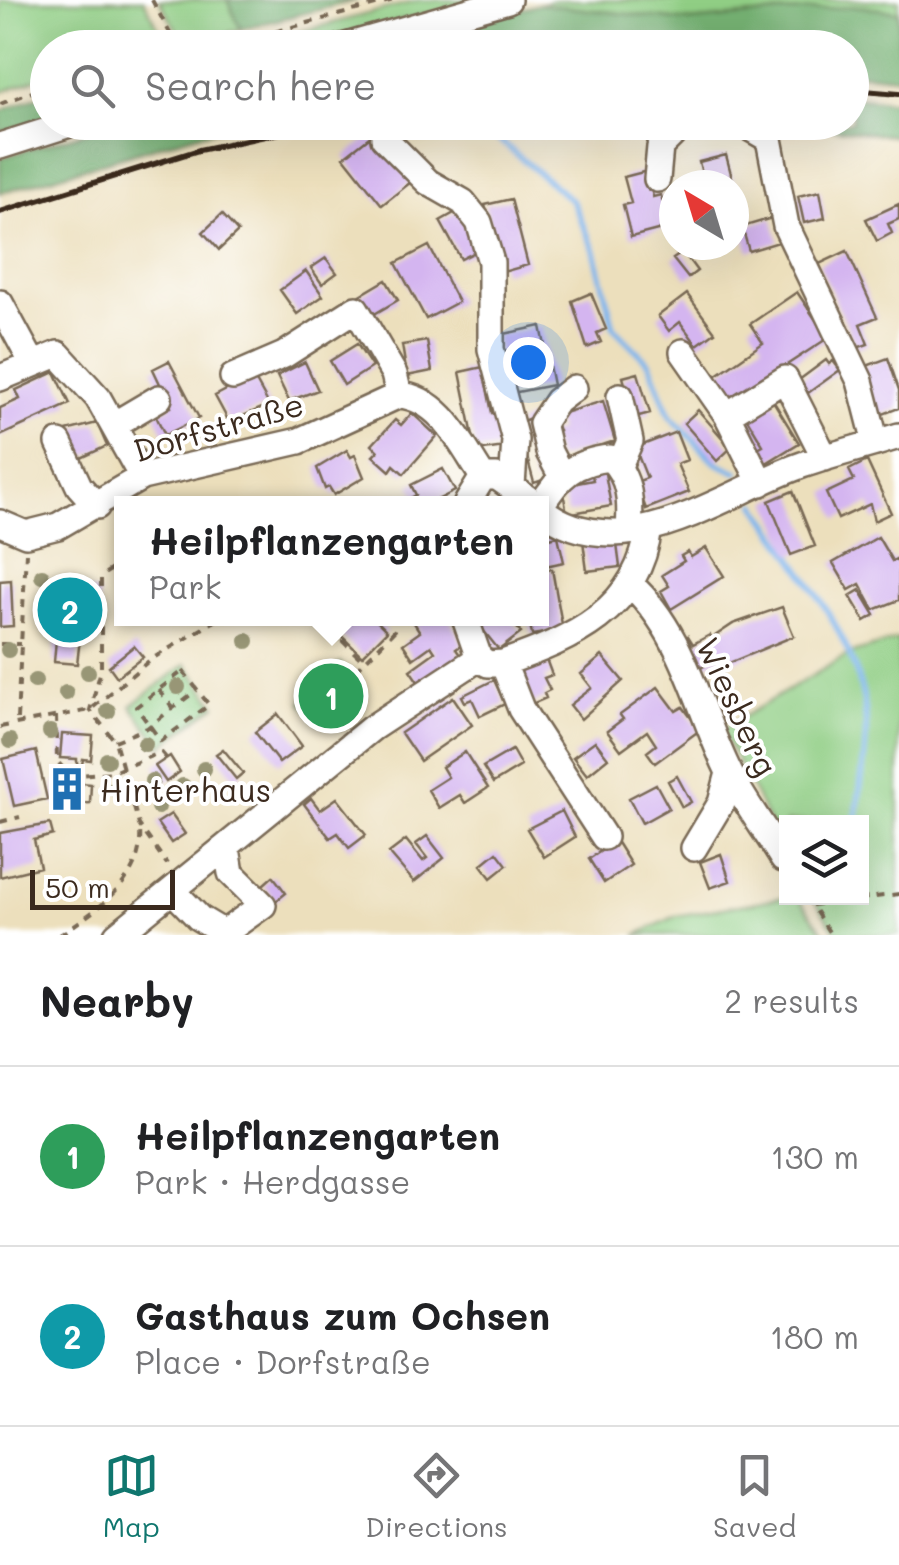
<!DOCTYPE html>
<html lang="en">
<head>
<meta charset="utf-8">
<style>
	:root { --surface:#fff; --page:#f2f2f2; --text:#202124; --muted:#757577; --line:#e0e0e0; --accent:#0f766e }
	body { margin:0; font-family:Mali,sans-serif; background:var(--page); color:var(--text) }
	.controls { position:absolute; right:30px; bottom:30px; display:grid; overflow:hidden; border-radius:0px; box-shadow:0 10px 40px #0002 }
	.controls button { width:90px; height:90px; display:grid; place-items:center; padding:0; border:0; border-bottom:2px solid var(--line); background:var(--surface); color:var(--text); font:50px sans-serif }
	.compass { position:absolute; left:659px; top:170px; width:90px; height:90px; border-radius:50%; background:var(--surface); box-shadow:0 10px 40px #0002; rotate:322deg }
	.scale { position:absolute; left:30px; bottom:25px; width:145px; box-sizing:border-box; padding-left:10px; border:5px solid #3b2a1e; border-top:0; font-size:28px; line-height:35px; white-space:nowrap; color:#3b2a1e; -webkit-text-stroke:8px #fff; paint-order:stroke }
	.you { position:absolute; left:528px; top:362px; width:35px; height:35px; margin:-25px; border:8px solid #fff; border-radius:50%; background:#1a73e8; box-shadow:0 0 0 15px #1a73e833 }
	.badge { display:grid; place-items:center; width:65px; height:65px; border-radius:50%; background:var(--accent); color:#fff; font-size:32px; font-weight:700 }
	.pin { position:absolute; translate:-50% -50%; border:5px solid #fff; box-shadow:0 2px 10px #0006 }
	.popup { position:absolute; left:114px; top:496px; width:435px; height:130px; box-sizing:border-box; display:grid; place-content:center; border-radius:0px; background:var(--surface); filter:drop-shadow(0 2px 8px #0005); font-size:32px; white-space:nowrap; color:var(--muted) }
	.popup b { font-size:38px; color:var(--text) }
	.popup::after { content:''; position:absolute; left:50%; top:100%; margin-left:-20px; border:20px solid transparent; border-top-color:var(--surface) }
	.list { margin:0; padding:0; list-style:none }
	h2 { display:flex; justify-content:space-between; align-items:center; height:130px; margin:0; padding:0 40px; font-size:42px }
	h2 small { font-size:32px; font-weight:400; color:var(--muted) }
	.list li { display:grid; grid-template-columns:65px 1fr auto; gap:30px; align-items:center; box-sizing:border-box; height:180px; padding:0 40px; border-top:2px solid var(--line) }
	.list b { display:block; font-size:38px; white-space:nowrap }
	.list p { margin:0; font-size:32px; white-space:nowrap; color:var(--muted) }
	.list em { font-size:32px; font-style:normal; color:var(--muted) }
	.icon { flex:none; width:55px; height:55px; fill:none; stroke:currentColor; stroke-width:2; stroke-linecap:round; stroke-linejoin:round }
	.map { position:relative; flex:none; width:899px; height:935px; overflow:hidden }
	.search { position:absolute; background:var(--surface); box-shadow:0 10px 40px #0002; left:30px; right:30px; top:30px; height:110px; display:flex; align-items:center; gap:25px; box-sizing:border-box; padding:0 35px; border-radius:55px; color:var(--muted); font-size:38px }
	.sheet { height:490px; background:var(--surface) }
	nav { display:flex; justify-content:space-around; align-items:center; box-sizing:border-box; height:140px; border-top:2px solid var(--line); background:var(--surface); font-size:28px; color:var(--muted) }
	nav a { display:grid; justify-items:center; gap:5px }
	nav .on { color:var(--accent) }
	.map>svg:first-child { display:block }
</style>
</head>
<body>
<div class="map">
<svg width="899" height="935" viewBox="0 0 899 935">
	<rect width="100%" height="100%" fill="#fff"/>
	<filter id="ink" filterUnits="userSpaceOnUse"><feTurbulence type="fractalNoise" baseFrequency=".01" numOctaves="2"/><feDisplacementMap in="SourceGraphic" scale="20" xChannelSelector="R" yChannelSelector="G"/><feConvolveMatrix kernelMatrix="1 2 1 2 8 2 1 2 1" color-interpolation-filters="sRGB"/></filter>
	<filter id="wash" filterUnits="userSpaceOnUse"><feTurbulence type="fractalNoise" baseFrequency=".0048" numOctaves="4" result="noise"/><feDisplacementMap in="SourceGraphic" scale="40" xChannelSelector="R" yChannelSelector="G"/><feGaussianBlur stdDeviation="2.25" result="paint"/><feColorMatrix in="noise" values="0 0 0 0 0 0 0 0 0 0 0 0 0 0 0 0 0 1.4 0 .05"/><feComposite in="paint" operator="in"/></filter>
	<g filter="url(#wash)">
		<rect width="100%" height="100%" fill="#ecdfbc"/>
		<path fill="#90ce84" stroke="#667c51" stroke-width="2.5" d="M0 0H144L168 47 48 48 47 75 0 93Z
			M159 0H227L241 29 186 46Z
			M419 0H479L302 47 240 48Z
			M554 0H899V12L857 6 689 21 539 4Z
			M899 639V935H838L813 898H862V822H786V853L721 730 849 654Z
			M340 663 361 690 320 723 302 702Z
			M186 664 216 705 162 746 131 706Z
			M786 897 798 898 826 935H636L676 916Z"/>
		<path fill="#74b172" stroke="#586e48" stroke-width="2.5" d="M227 0H358L241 29Z
			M539 4 689 21 857 6 899 12V77L852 73V48H384Z
			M47 93V118L0 133V111Z
			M852 97 899 102V137L809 125 773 129 660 123 852 122Z
			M115 123H255L198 134 0 193V158Z"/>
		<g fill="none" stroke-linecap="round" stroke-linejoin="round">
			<path stroke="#7db5ed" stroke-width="6" d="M435 47V48
				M478 122 572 201 594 249 614 328 650 364 670 416 715 462 737 472
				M756 504C794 562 845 623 862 692 872 733 860 781 856 822"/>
		</g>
		<g id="blocks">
			<path fill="#d4b5f0" d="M373 134 411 182 382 205 344 157Z
				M726 155 734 185H705L699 162Z
				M647 171 653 197 661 195 669 227 631 237 623 205 631 203 624 177Z
				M820 191 825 218 804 223 798 196Z
				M511 199 528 265 503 272 485 205Z
				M899 204V219L888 224 892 233 877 241 866 219Z
				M458 211 479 250 461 259 440 221Z
				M222 214 238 232 219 250 203 232Z
				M772 218 779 242 749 251 742 227Z
				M429 246 458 302 426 319 396 263Z
				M847 251 877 317 860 324 868 344 857 348 819 264Z
				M683 252 697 271 688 278 673 259Z
				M326 258 337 273 322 284 311 268Z
				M306 271 323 296 297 314 280 290Z
				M386 280 398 300 371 316 359 296Z
				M797 292 828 338 724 406 707 382 763 343 750 324Z
				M591 293 606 329 597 333 601 342 587 348 572 301Z
				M687 294 715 332 697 345 680 322 669 331 658 316Z
				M541 326 553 385 507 394 495 336Z
				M427 341 432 371 407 376 402 345Z
				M357 344 372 367 344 385 330 361Z
				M888 358 899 390V408L878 416 861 368Z
				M826 360 829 364 833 361 840 370 808 393 799 380Z
				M169 361 199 418 165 435 155 414 171 407 153 369Z
				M305 362 318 390 289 401 277 376Z
				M483 367 492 413 503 410 505 447 476 451 460 372Z
				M55 372 70 404 0 436V408L20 399 16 390Z
				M638 373 650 413 635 417 623 377Z
				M253 376 269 405 229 422 215 396Z
				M772 399 799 443 758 468 749 453 763 445 745 415Z
				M603 401 615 441 557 459 549 434 559 431 554 416Z
				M698 410 731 448 717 461 684 423Z
				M412 413 437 436 404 474 394 465 390 471 373 456 378 451 372 445 395 420 401 425Z
				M530 418 552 477 534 483 518 423Z
				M97 423 107 446 79 459 66 431Z
				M676 432 687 460 677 464 689 492 646 509 636 482 647 478 635 448Z
				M347 450 351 457 355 455 364 477 334 495 329 487 325 489 317 468Z
				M867 461 891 513 874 521 870 504 838 519 826 493 854 480 849 470Z
				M604 468 611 506 567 514 562 486 593 480 591 470Z
				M443 469 455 491 431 503H401L416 495 411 485Z
				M793 491 815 546 791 555 769 501Z
				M558 536 564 562 541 567V540Z
				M616 537 620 567 587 571 583 541Z
				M878 537 892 561 896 559 899 565V600L874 610 860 584 849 590 833 563Z
				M706 548 724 576 671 609 661 591 669 586 662 575 684 561 681 556 688 552 691 557Z
				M552 569 563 630 532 635 529 618H541V571Z
				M11 580 13 626 0 627V581Z
				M46 587 99 592 95 631 81 630 77 664 54 662 57 628 42 627Z
				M860 590 875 615 865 621 850 596Z
				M782 607 794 636 727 664 722 656 697 670 680 640 688 636 693 644 710 635 712 638 733 624Z
				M323 618H374L387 631 362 656Z
				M411 618H449L463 644 456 649 462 658 421 686 410 670 435 652 431 646 413 659 403 644 420 632Z
				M488 618H510L521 633 499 650 479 625Z
				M134 646 143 657 117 677 109 666Z
				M602 656 623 681 581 719 570 705 592 688 581 674Z
				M546 659 552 675 544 678 550 690 544 693 546 698 532 704 518 670Z
				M494 680 505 704 480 716 472 699 465 702 462 696Z
				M658 687 676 711 683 707 700 730 655 763 647 752 656 745 647 731 621 750 607 731 623 719 620 715Z
				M453 697 472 725 420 761 401 733Z
				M278 714 302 746 279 763 255 732Z
				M62 734 93 736 91 760 83 759 82 765 77 764V759L60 758Z
				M595 741 608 758 587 775 573 757Z
				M223 749 243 773 236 779 216 754Z
				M512 750 521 766 493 783 483 767Z
				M36 751 47 799 14 806 3 759Z
				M465 752 488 788 465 803 460 795 439 808 428 790 448 777 442 767Z
				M170 756 180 772 166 782 155 766Z
				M677 776 691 802 682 807 668 781Z
				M55 782 80 783 79 795 83 783 91 784 90 803 54 805Z
				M656 784 669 808 642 823 629 798Z
				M311 798 320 810 337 798 366 835 349 848 338 833 330 838 304 804Z
				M562 811 575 837 544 857 527 829Z
				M171 814 185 834 171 843 157 823Z
				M50 824 53 835 34 840 40 867 0 877V833Z
				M427 836 444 858 414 882 389 853 406 840 423 861 427 858 416 844Z
				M616 841 631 865 604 883 589 859Z
				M497 852 507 865 491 878 481 865Z
				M721 854 730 881 710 888 700 862Z
				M273 876 286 893 276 901 263 885Z"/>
		</g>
	</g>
	<g filter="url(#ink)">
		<use href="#blocks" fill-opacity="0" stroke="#796955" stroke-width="2.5"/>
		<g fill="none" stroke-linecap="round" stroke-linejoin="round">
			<g stroke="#796955" stroke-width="30">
				<path id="minor" d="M339 48 508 0
					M689 122 743 124 769 139 786 226 860 381 876 443
					M384 138 428 182 463 202 479 222 491 262V349L515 440 512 486
					M0 146 76 122
					M657 179 660 147 685 122
					M0 303 33 364
					M683 352 727 415 761 483
					M233 377 284 355 356 309 394 374 399 395
					M0 378 58 354 98 398 142 477
					M727 415 785 379 825 458
					M115 424 159 398
					M59 443 79 486 97 506
					M619 466 630 441 620 396
					M562 477 549 452 542 423 557 401 574 388
					M467 503 483 477
					M541 506C558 476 576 461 610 458 631 478 631 503 629 531
					M541 509C621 573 724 492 802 465 834 454 867 446 899 436
					M0 523 26 534 58 526 142 477 299 441 399 395C441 398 462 446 483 477H497L534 503
					M630 584C685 633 698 711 730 774 745 803 766 831 783 859
					M465 618 479 658
					M503 663 521 709 604 837
					M694 848 721 803 729 773
					M173 891 199 918 224 933 263 905 231 873 227 848
					M117 935 372 728 479 658 488 664 503 663C573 638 638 611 649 528"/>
			</g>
			<path stroke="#796955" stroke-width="4" stroke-dasharray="8 8" stroke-linecap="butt" d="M152 0 178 48
				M214 48 394 0
				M0 104 48 86
				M112 569 101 576V670L90 710 115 741 139 825 167 864
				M319 618 364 662
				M0 644H21
				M339 665 359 690 321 721 316 704 310 709 304 702Z
				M183 671 209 705 161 741 136 707Z
				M159 690 173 708
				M330 693H334L333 697H330Z
				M334 693 395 630 394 618
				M318 709 330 697
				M56 716 57 761 70 776 113 772 161 752 167 759
				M17 719 26 553
				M0 727 90 710 150 660 220 618
				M115 741 147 728 197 690
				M0 822 20 817
				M807 898 831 935
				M812 905 899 894
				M60 935C97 909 144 881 140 830"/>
			<use href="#minor" stroke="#fff" stroke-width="25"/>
			<path stroke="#3b2a1e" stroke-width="6" d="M852 90 899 94
				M0 212 199 150 332 122"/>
		</g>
		<g fill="#989676">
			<circle cx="42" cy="576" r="8"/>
			<circle cx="247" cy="641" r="8"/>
			<circle cx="8" cy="650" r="8"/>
			<circle cx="88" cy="672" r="8"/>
			<circle cx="35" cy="681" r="8"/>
			<circle cx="178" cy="687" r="8"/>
			<circle cx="66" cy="693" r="8"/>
			<circle cx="108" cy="711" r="8"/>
			<circle cx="50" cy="732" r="8"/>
			<circle cx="10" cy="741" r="8"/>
			<circle cx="145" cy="744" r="8"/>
			<circle cx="107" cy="760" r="8"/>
			<circle cx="204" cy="769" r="8"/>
			<circle cx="152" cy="781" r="8"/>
			<circle cx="183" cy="786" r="8"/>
			<circle cx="115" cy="789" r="8"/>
			<circle cx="158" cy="807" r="8"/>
		</g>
	</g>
	<defs>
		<g id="building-bare" transform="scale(3.45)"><path d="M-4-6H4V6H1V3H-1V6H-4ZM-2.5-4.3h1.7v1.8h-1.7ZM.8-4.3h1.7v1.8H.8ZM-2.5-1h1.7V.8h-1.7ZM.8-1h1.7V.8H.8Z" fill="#1f6fb2" stroke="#fff" stroke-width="2.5" paint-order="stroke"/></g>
	</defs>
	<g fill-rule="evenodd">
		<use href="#building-bare" x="67" y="789"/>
	</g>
	<g text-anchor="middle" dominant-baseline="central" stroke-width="8" stroke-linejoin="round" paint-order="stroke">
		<g font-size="32" fill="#3b2a1e" stroke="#fff">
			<text transform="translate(218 426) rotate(-16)">Dorfstraße</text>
			<text transform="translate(738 706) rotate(65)">Wiesberg</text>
		</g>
		<g font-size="32" fill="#3b2a1e" stroke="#fff" text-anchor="start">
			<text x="100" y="789">Hinterhaus</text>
		</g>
	</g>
</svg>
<div class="controls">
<button><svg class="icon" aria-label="layers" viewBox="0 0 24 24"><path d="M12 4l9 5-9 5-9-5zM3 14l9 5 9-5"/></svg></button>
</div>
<svg class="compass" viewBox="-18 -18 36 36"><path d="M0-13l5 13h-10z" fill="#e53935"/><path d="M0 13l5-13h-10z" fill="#757577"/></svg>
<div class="scale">50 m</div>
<div class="you"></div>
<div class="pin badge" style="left:331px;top:696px;background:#2e9e5b">1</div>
<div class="popup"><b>Heilpflanzengarten</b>Park</div>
<div class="pin badge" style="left:70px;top:610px;background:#0f9aa8">2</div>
<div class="search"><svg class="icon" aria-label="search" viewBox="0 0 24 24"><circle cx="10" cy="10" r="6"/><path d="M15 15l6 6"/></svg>Search here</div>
</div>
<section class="sheet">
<h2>Nearby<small>2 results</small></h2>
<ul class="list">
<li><span class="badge" style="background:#2e9e5b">1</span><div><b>Heilpflanzengarten</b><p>Park · Herdgasse</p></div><em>130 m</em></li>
<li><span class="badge" style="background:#0f9aa8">2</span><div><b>Gasthaus zum Ochsen</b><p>Place · Dorfstraße</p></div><em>180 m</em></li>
</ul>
</section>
<nav>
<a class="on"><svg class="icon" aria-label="map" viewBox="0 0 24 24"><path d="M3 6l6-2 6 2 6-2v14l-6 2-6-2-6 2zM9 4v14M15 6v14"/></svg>Map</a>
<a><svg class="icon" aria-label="directions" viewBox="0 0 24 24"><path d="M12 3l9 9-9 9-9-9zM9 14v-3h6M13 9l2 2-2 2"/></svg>Directions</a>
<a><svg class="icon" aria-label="saved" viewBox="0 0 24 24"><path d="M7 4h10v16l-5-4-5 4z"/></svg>Saved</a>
</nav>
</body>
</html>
